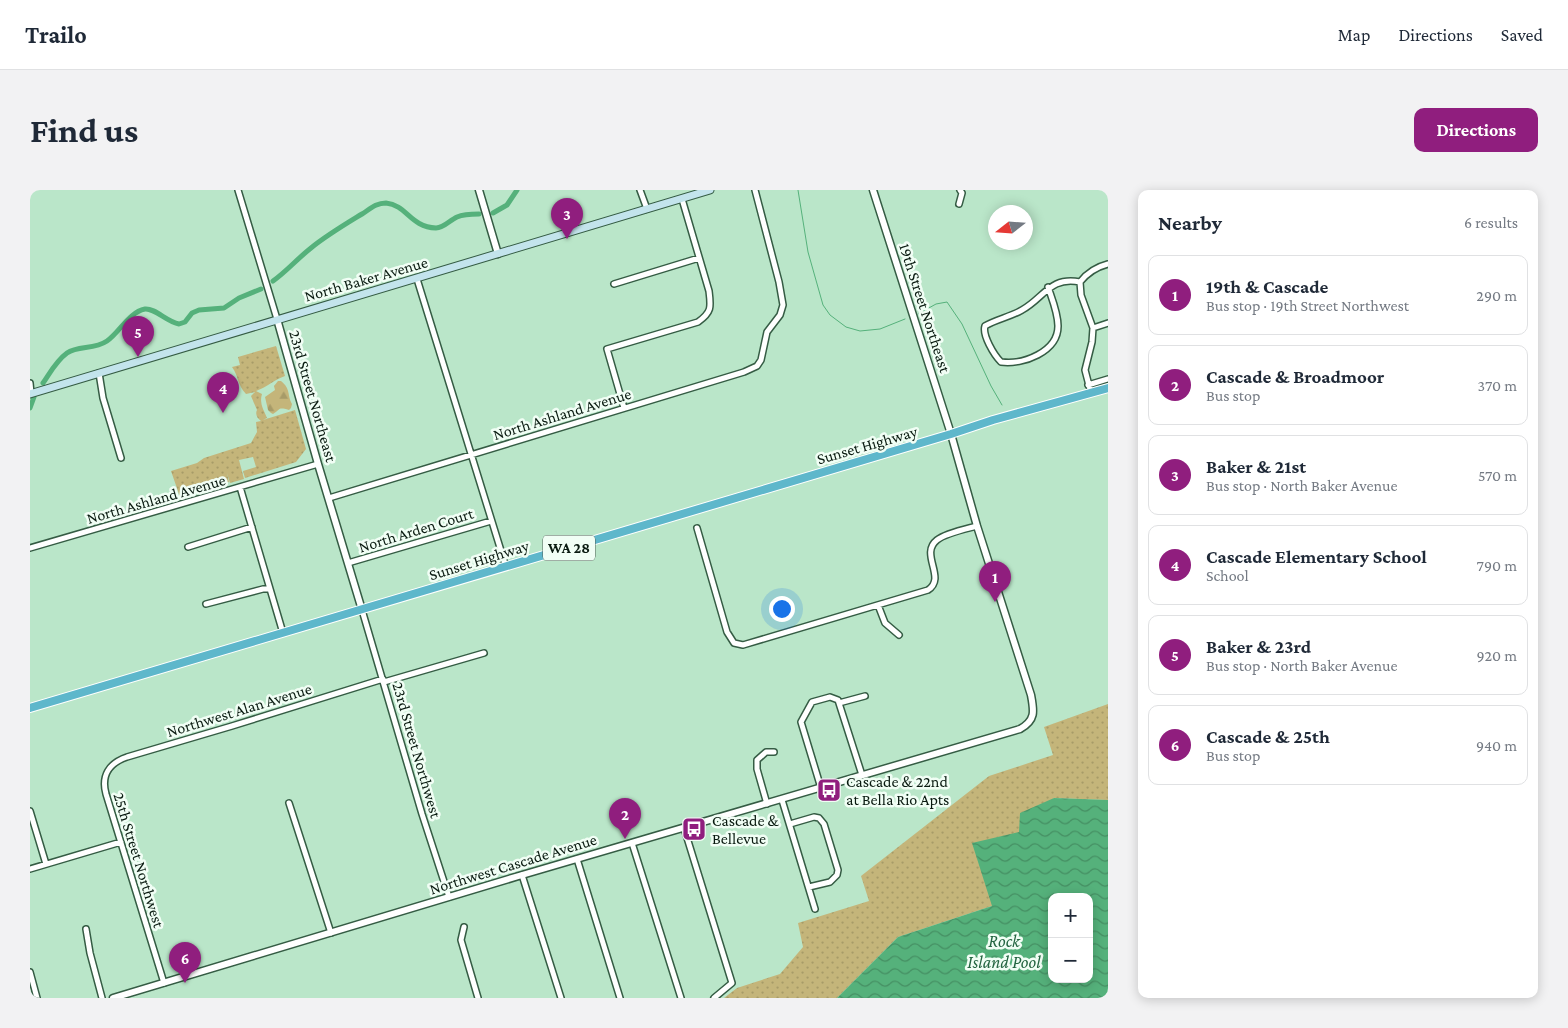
<!DOCTYPE html>
<html lang="en">
<head>
<meta charset="utf-8">
<style>
	:root { --surface:#fff; --page:#f2f2f3; --text:#1f2937; --muted:#747a83; --line:#e0e1e3; --accent:#901e7e }
	body { margin:0; font-family:"Crimson Pro",serif; background:var(--page); color:var(--text) }
	.controls { position:absolute; right:15px; bottom:15px; display:grid; overflow:hidden; border-radius:10px; box-shadow:0 2px 12px #0003 }
	.controls button { width:45px; height:45px; display:grid; place-items:center; padding:0; border:0; border-bottom:1px solid var(--line); background:var(--surface); color:var(--text); font:25px sans-serif }
	.compass { position:absolute; left:958px; top:15px; width:45px; height:45px; border-radius:50%; background:var(--surface); box-shadow:0 2px 12px #0003; rotate:253deg }
	.you { position:absolute; left:751px; top:418px; width:18px; height:18px; margin:-12px; border:4px solid #fff; border-radius:50%; background:#1a73e8; box-shadow:0 0 0 8px #1a73e833 }
	.badge { display:grid; place-items:center; width:32px; height:32px; border-radius:50%; background:var(--accent); color:#fff; font-size:16px; font-weight:700 }
	.pin { position:absolute; translate:-50% -41px; filter:drop-shadow(0 1px 2px #0008) }
	.pin::after { content:''; position:absolute; top:26px; width:18px; height:15px; background:inherit; clip-path:polygon(0 0,100% 0,50% 100%) }
	.list { margin:0; padding:0; list-style:none }
	h2 { display:flex; justify-content:space-between; align-items:center; height:65px; margin:0; padding:0 20px; font-size:21px }
	h2 small { font-size:16px; font-weight:400; color:var(--muted) }
	.list li { display:grid; grid-template-columns:32px 1fr auto; gap:15px; align-items:center; box-sizing:border-box; height:80px; margin:0 10px 10px; padding:0 10px; border:1px solid var(--line); border-radius:10px }
	.list b { display:block; font-size:19px; white-space:nowrap }
	.list p { margin:0; font-size:16px; white-space:nowrap; color:var(--muted) }
	.list em { font-size:16px; font-style:normal; color:var(--muted) }
	.map { position:relative; flex:none; width:1078px; height:808px; overflow:hidden; border-radius:10px }
	header { display:flex; align-items:center; gap:30px; box-sizing:border-box; height:70px; padding:0 25px; background:var(--surface); border-bottom:1px solid var(--line) }
	header strong { font-size:24px }
	nav { display:flex; gap:28px; margin-inline-start:auto; font-size:18px }
	.intro { display:flex; align-items:center; justify-content:space-between; box-sizing:border-box; height:120px; padding:0 30px }
	h1 { margin:0; font-size:35px }
	.button { padding:12px 22px; border-radius:10px; background:var(--accent); color:#fff; font-size:18px; font-weight:700 }
	main { display:flex; gap:30px; padding:0 30px }
	aside { flex:1; background:var(--surface); border-radius:10px; box-shadow:0 2px 12px #0003 }
	.map>svg:first-child { display:block }
</style>
</head>
<body>
<header>
<strong>Trailo</strong>
<nav><a>Map</a><a>Directions</a><a>Saved</a></nav>
</header>
<div class="intro"><h1>Find us</h1><a class="button">Directions</a></div>
<main>
<div class="map">
<svg width="1078" height="808" viewBox="0 0 1078 808">
	<defs>
		<pattern id="grass-dots" width="8" height="8" patternUnits="userSpaceOnUse" patternTransform="scale(1.25)"><rect width="8" height="8" fill="#c4b57a"/><path d="M2 2h.1M6 6h.1" fill="none" stroke="#a79b68" stroke-width="1.8" stroke-linecap="round"/></pattern>
		<pattern id="forest-firs" width="22" height="20" patternUnits="userSpaceOnUse" patternTransform="scale(1.25)"><rect width="22" height="20" fill="#c4b57a"/><path d="M5 1l3.5 6h-7zM16 11l3.5 6h-7z" fill="#a79b68"/></pattern>
		<pattern id="water-waves" width="16" height="10" patternUnits="userSpaceOnUse" patternTransform="scale(1.25)"><rect width="16" height="10" fill="#55b17b"/><path d="M0 5q4-4 8 0t8 0" fill="none" stroke="#458f63"/></pattern>
	</defs>
	<rect width="100%" height="100%" fill="#bae6c9"/>
	<path fill="url(#grass-dots)" d="M246 156 255 186C243 190 238 197 226 201L232 204C229 214 234 220 237 228L233 230 265 220 276 259 266 272 215 288 213 281 226 277 223 267 209 270 214 289 200 293 197 283 199 292 150 307 141 281 167 273 174 268 221 253 227 242 226 232 231 231C227 228 225 224 227 220L221 206 225 202 216 204C207 194 209 187 202 177L210 175 208 167Z
		M1078 514V610L1024 608 990 642 962 716 868 747 807 808H694L707 798 750 784 773 757 768 733 839 711 831 686 959 586 1023 565 1014 537Z"/>
	<path fill="url(#forest-firs)" d="M248 191H251C261 199 257 205 262 214L261 218 259 220C248 217 251 219 243 224L241 223 238 220 235 207 245 200 244 196Z"/>
	<path fill="url(#water-waves)" fill-rule="evenodd" d="M1024 608 1078 610V808H807L868 747 962 716 942 653 989 642 990 623ZM1022 707H1059V789H1022Z"/>
	<g fill="none" stroke-linecap="round" stroke-linejoin="round">
		<path stroke="#55b17b" stroke-width="1" d="M768 0 778 62 793 115 800 125 816 137 830 141 850 139 875 129
			M888 124 906 114 917 112 932 134 961 196 972 215"/>
		<path stroke="#55b17b" stroke-width="5" d="M463 23 477 15 487 0
			M243 91C257 81 267 69 281 58 297 45 314 35 332 24 340 19 346 13 356 13 377 15 380 37 406 38 414 38 420 30 427 27 434 24 441 24 449 24
			M13 193C20 183 26 171 37 163 48 155 64 160 77 151 89 143 99 122 115 119 125 118 137 132 149 134L155 132 162 123 169 120 194 118 209 108 231 99
			M0 218 4 207"/>
		<g stroke="#355c44" stroke-width="8">
			<path id="minor" d="M208 0 247 129
				M610 0 617 19
				M929 14 932 3 930 0
				M387 89 476 377
				M584 94 669 68
				M1018 97C1022 109 1028 123 1028 136 1028 162 993 175 971 172 964 165 952 145 955 136 967 129 980 127 992 120 1014 108 1020 86 1050 92
				M1063 138 1078 133
				M69 183 73 208 91 268
				M0 193 1 203
				M1058 195 1078 189
				M1061 203 1055 180 1062 152 1063 138 1051 105 1050 92C1058 82 1066 77 1078 74
				M594 218 577 159 668 132C682 122 681 117 679 101L652 9
				M210 297 253 443
				M299 308 714 182 727 176 731 170 737 142 750 125 753 115 749 92 725 0
				M667 338 697 442 704 453 713 455 898 400C917 388 889 364 907 350 916 343 936 339 947 336
				M158 357 222 337
				M0 358 288 274
				M318 373 461 331
				M176 414 233 399H240
				M848 415 855 433 869 445
				M332 420 392 624 419 707
				M354 492 454 463
				M809 513 835 506
				M791 598 771 532 782 512 800 507 808 510 832 585
				M752 610 785 719
				M259 613 301 743
				M737 614 727 579V570L736 562H744
				M0 621 16 674
				M760 634 784 627 789 628 794 634 808 680 807 685 800 692 779 697
				M654 638 702 793 684 808
				M602 653 651 808
				M547 669 590 808
				M0 679 91 652
				M492 685 531 808
				M434 737 431 750 448 808
				M56 739 60 763 72 808
				M0 782 7 808
				M134 793 76 604C71 586 79 573 97 567L202 536 353 489"/>
		</g>
		<g stroke="#355c44" stroke-width="9">
			<path id="tertiary" d="M449 0 468 64
				M247 129 288 274 332 420
				M83 808 492 685 990 539C1006 530 1004 521 1001 505L947 336 921 244 843 0"/>
		</g>
		<g stroke="#355c44" stroke-width="9">
			<path id="secondary" d="M0 204 680 0"/>
		</g>
		<g stroke="#fff" stroke-width="10">
			<path id="trunk" d="M0 518 921 244 963 230 1078 198"/>
		</g>
		<use href="#minor" stroke="#fff" stroke-width="5"/>
		<use href="#tertiary" stroke="#fff" stroke-width="6"/>
		<use href="#secondary" stroke="#c3e4ec" stroke-width="7"/>
		<use href="#trunk" stroke="#5eb7cb" stroke-width="8"/>
	</g>
	<defs>
		<g id="bus-square" transform="scale(1.25)"><rect x="-9" y="-9" width="18" height="18" rx="4" fill="#901e7e" stroke="#f1fef5"/><path d="M-5-6H5V4H4V6H2V4H-2V6H-4V4H-5ZM-3.5-4V0h7V-4ZM-3.5 1.2v1.5H-2V1.2ZM2 1.2v1.5H3.5V1.2Z" fill="#fff"/></g>
	</defs>
	<g fill-rule="evenodd">
		<use href="#bus-square" x="799" y="600"/>
		<use href="#bus-square" x="664" y="639"/>
	</g>
	<g text-anchor="middle" dominant-baseline="central" stroke-width="5" stroke-linejoin="round" paint-order="stroke">
		<rect fill="#f1fef5" stroke="#4f5e55" stroke-width="1" x="513" y="345.5" width="52" height="25" rx="4"/>
		<g font-size="15" font-weight="bold" fill="#091a10">
			<text x="539" y="358">WA 28</text>
		</g>
		<g font-size="16" fill="#091a10" stroke="#f1fef5">
			<text transform="translate(336 89) rotate(-16)">North Baker Avenue</text>
			<text transform="translate(895 118) rotate(72)">19th Street Northeast</text>
			<text transform="translate(283 206) rotate(74)">23rd Street Northeast</text>
			<text transform="translate(532 224) rotate(-17)">North Ashland Avenue</text>
			<text transform="translate(837 255) rotate(-16)">Sunset Highway</text>
			<text transform="translate(126 309) rotate(-16)">North Ashland Avenue</text>
			<text transform="translate(386 340) rotate(-17)">North Arden Court</text>
			<text transform="translate(449 370) rotate(-17)">Sunset Highway</text>
			<text transform="translate(209 520) rotate(-17)">Northwest Alan Avenue</text>
			<text transform="translate(387 560) rotate(74)">23rd Street Northwest</text>
			<text transform="translate(109 670) rotate(73)">25th Street Northwest</text>
			<text transform="translate(483 674) rotate(-17)">Northwest Cascade Avenue</text>
		</g>
		<g font-size="16" fill="#091a10" stroke="#f1fef5" text-anchor="start">
			<text x="816" y="591">Cascade &amp; 22nd<tspan x="816" dy="18">at Bella Rio Apts</tspan></text>
			<text x="682" y="630">Cascade &amp;<tspan x="682" dy="18">Bellevue</tspan></text>
		</g>
		<g font-size="18" font-style="italic" fill="#246541" stroke="#f1fef5">
			<text x="974" y="751">Rock<tspan x="974" dy="21">Island Pool</tspan></text>
		</g>
	</g>
</svg>
<div class="controls">
<button>+</button>
<button>−</button>
</div>
<svg class="compass" viewBox="-18 -18 36 36"><path d="M0-13l5 13h-10z" fill="#e53935"/><path d="M0 13l5-13h-10z" fill="#747a83"/></svg>
<div class="you"></div>
<div class="pin badge" style="left:965px;top:412px">1</div>
<div class="pin badge" style="left:595px;top:649px">2</div>
<div class="pin badge" style="left:537px;top:49px">3</div>
<div class="pin badge" style="left:193px;top:223px">4</div>
<div class="pin badge" style="left:108px;top:167px">5</div>
<div class="pin badge" style="left:155px;top:793px">6</div>
</div>
<aside>
<h2>Nearby<small>6 results</small></h2>
<ul class="list">
<li><span class="badge">1</span><div><b>19th &amp; Cascade</b><p>Bus stop · 19th Street Northwest</p></div><em>290 m</em></li>
<li><span class="badge">2</span><div><b>Cascade &amp; Broadmoor</b><p>Bus stop</p></div><em>370 m</em></li>
<li><span class="badge">3</span><div><b>Baker &amp; 21st</b><p>Bus stop · North Baker Avenue</p></div><em>570 m</em></li>
<li><span class="badge">4</span><div><b>Cascade Elementary School</b><p>School</p></div><em>790 m</em></li>
<li><span class="badge">5</span><div><b>Baker &amp; 23rd</b><p>Bus stop · North Baker Avenue</p></div><em>920 m</em></li>
<li><span class="badge">6</span><div><b>Cascade &amp; 25th</b><p>Bus stop</p></div><em>940 m</em></li>
</ul>
</aside>
</main>
</body>
</html>
